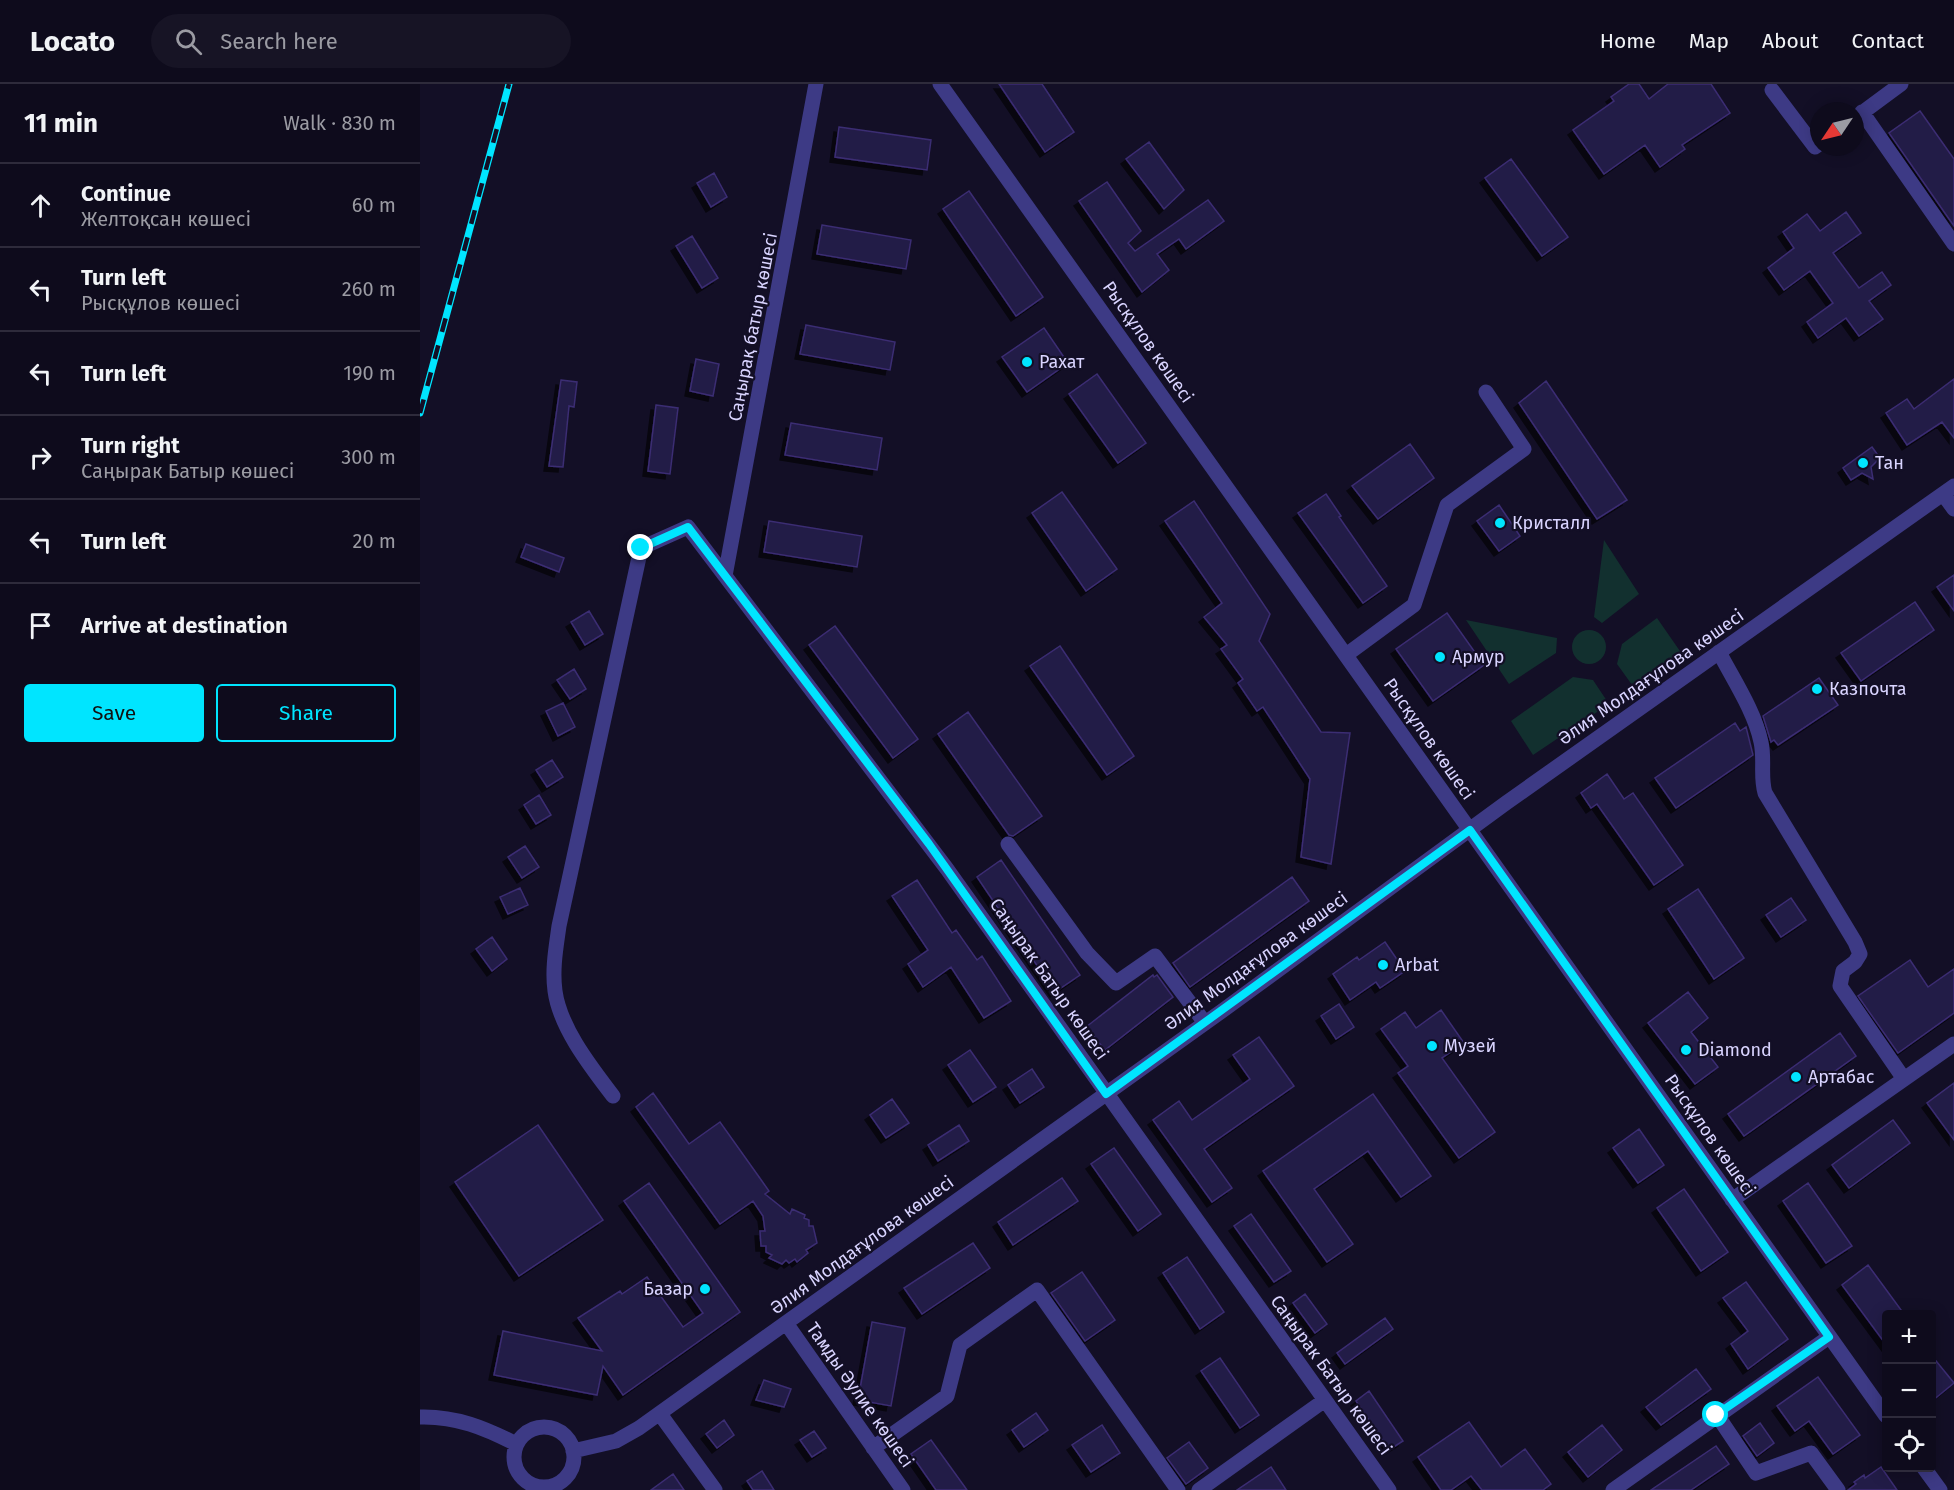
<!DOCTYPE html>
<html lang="en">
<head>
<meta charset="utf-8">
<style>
	:root { --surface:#0e0b1c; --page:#171425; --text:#f1f3f6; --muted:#9b9ba3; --line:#2e2b3b; --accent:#00e5ff }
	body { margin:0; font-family:"Fira Sans",sans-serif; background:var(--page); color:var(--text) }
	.controls { position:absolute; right:18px; bottom:18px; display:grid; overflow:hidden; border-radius:6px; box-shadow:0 3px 15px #0003 }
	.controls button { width:54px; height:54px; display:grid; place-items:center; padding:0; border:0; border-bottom:2px solid var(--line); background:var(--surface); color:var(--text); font:30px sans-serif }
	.compass { position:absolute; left:1390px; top:18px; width:54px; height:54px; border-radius:50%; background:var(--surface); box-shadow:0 3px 15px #0003; rotate:235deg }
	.stop { position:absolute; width:18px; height:18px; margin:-14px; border:4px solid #00e5ff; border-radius:50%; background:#fff }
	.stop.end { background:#00e5ff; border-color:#fff; box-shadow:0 2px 6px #0008 }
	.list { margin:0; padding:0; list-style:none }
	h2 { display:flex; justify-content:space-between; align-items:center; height:78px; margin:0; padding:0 24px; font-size:26px }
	h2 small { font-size:20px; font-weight:400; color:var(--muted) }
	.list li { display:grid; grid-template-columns:39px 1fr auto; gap:18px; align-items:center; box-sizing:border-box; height:84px; padding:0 24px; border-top:2px solid var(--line) }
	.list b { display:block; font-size:22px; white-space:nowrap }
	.list p { margin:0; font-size:20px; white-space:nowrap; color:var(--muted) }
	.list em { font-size:20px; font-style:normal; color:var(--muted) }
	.actions { display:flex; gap:12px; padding:18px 24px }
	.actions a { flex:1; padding:14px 0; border:2px solid var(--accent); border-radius:6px; text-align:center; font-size:21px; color:var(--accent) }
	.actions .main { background:var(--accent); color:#111 }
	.icon { flex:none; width:33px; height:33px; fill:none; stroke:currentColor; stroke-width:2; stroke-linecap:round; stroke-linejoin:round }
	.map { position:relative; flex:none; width:1534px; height:1406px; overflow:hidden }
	header { display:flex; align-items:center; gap:36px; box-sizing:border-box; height:84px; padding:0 30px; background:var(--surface); border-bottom:2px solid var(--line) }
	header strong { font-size:28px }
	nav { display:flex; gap:33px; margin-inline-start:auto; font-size:21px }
	.search { width:420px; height:54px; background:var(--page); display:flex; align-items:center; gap:15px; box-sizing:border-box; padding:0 21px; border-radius:33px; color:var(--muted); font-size:22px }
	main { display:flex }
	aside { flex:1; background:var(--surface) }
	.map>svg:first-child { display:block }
</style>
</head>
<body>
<header>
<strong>Locato</strong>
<div class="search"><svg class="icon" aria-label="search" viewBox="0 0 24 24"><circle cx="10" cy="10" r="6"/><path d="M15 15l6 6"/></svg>Search here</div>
<nav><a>Home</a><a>Map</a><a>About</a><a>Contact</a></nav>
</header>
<main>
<aside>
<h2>11 min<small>Walk · 830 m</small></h2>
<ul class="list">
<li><svg class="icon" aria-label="ahead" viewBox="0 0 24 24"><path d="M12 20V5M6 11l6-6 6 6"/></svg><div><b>Continue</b><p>Желтоқсан көшесі</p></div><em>60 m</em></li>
<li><svg class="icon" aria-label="left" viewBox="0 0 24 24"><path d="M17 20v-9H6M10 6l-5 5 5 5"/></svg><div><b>Turn left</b><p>Рысқұлов көшесі</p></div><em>260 m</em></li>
<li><svg class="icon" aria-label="left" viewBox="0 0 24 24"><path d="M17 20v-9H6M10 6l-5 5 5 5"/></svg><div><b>Turn left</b></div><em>190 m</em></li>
<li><svg class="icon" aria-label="right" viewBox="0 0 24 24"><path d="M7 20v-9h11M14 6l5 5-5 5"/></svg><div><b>Turn right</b><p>Саңырак Батыр көшесі</p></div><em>300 m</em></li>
<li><svg class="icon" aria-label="left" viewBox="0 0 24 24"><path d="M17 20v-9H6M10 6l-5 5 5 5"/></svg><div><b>Turn left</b></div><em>20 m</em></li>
<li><svg class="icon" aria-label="arrive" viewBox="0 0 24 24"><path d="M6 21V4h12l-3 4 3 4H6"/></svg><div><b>Arrive at destination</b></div></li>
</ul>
<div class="actions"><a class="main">Save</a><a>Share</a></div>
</aside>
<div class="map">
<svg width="1534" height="1406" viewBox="0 0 1534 1406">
	<defs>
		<filter id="shadow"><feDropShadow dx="-5" dy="5" stdDeviation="0" flood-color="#0009"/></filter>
	</defs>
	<rect width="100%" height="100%" fill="#130f26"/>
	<path fill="#12302f" d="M1184 456 1219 510 1182 539 1174 533Z
		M1237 534 1262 570 1215 605 1197 580 1202 560Z
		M1046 536 1137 554 1136 569 1089 600Z
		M1152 563a17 17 0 1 1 34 0a17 17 0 1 1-34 0Z
		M1153 593 1173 596 1189 620 1113 671 1091 637Z"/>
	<path fill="#241b47" stroke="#3b2d73" stroke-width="1.5" filter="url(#shadow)" d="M579 0H622L654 48 625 68Z
		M1209 0H1219L1229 15 1248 0H1291L1310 29 1262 61 1265 65 1240 83 1225 61 1184 90 1153 46 1194 17 1191 13Z
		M1500 27 1534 75V142L1469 49Z
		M419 43 511 56 507 86 415 73Z
		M729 58 764 106 744 125 706 75Z
		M1091 75 1148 153 1122 172 1065 94Z
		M294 89 307 113 291 123 277 99Z
		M687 98 721 147 708 159 715 167 788 116 804 137 766 165 759 155 737 170 749 186 722 208 659 117Z
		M549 107 623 213 596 232 523 125Z
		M1426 128 1441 149 1413 169 1439 204 1462 188 1471 201 1449 217 1463 235 1439 252 1426 234 1398 254 1387 238 1413 219 1390 187 1364 206 1348 184 1374 164 1363 148 1387 130 1400 147Z
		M402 141 491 156 486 185 397 170Z
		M272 152 298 194 282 204 256 162Z
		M386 241 475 258 470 286 380 270Z
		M624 244 648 279 607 308 582 273Z
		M276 275 299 280 293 312 270 307Z
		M677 290 726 359 698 379 649 310Z
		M1534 295V354L1522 338 1487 361 1466 329 1487 315 1494 325Z
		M141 296 157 298 154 323 149 322 143 383 129 382Z
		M1126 297 1207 416 1177 435 1099 319Z
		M236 321 258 324 250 390 228 387Z
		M371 339 462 354 457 386 365 371Z
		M990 360 1014 394 958 435 932 402Z
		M1452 363 1460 374 1451 383 1453 395 1442 389 1431 396 1423 384Z
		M642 408 697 485 666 507 612 429Z
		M906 410 921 432 919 433 967 502 943 519 878 429Z
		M774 417 850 530 839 557 901 648 930 649 911 780 881 773 890 695 843 623 837 627 818 599 823 595 801 565 807 561 784 533 802 519 745 437Z
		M1079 421 1100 452 1079 467 1057 437Z
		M349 437 442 452 437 483 344 468Z
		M106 460 144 474 139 488 101 473Z
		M1534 491V527L1517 503Z
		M1495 518 1514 546 1441 597 1421 569Z
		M169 527 183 550 165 561 151 538Z
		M1027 529 1064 581 1013 617 976 565Z
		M415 542 498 655 473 674 389 561Z
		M640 562 714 672 687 691 610 582Z
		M154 585 166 605 150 615 137 596Z
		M1399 594 1418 621 1358 661 1354 656 1351 658 1343 632Z
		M143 619 155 643 138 652 126 627Z
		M548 628 622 732 593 752 589 751 518 650Z
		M1315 639 1320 647 1326 643 1333 671 1256 724 1235 694Z
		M132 676 143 693 127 703 116 686Z
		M1187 690 1204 715 1213 709 1263 781 1234 801 1177 720 1171 724 1161 709Z
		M119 711 131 731 116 740 104 721Z
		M105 762 119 783 102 794 88 773Z
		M581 776 660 891 635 908 557 793Z
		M872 793 889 817 770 903 753 879Z
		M497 796 532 849 536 846 557 876 562 872 591 917 564 934 531 883 503 903 488 880 508 866 472 812Z
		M100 804 108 821 88 830 80 813Z
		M1278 805 1324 874 1294 895 1248 825Z
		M1371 814 1386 836 1361 853 1346 831Z
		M72 853 87 875 72 887 56 865Z
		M965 858 985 887 960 904 956 898 930 916 913 890 937 873 939 876Z
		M1490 876 1508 903 1534 885V929L1478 969 1438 912Z
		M733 891 734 893 737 891 753 913 685 966 666 943Z
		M1268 908 1288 934 1271 948 1298 983 1275 1000 1228 939Z
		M919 920 934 943 916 955 901 932Z
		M1021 926 1044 959 1022 974 1075 1048 1039 1074 978 989 988 982 961 945 985 928 996 944Z
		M1420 949 1436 972 1324 1052 1308 1030Z
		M839 953 874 1002 784 1065 812 1104 792 1118 733 1036 759 1017 772 1036 830 995 813 971Z
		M550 966 576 1003 553 1018 528 981Z
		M612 985 624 1003 600 1019 588 1001Z
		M1534 999V1056L1507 1019Z
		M233 1009 269 1060 300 1038 349 1107 345 1110 370 1130 372 1125 385 1131 384 1134 389 1136V1142H393L397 1159 386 1166 388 1169 377 1178 375 1175 369 1179 366 1176 362 1180 349 1174 352 1171 346 1168V1162H341L340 1147H345L343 1132 333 1117 300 1140 216 1023Z
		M953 1010 1011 1092 981 1113 948 1067 894 1105 933 1160 907 1178 843 1087Z
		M472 1015 489 1039 466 1054 450 1031Z
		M1473 1036 1490 1059 1429 1104 1412 1081Z
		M118 1041 183 1136 99 1192 35 1098Z
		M539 1041 549 1057 518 1077 508 1061Z
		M1219 1045 1244 1081 1218 1099 1193 1064Z
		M694 1064 741 1130 718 1147 671 1080Z
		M642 1094 658 1117 593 1161 578 1138Z
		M229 1099 320 1228 203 1311 183 1282 177 1311 74 1291 83 1247 182 1267 158 1234 200 1207 202 1210 227 1193 263 1243 283 1229 204 1117Z
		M1388 1099 1432 1162 1406 1179 1363 1117Z
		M1264 1105 1308 1168 1281 1187 1237 1124Z
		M831 1130 871 1187 854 1198 814 1142Z
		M553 1159 570 1184 502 1230 484 1204Z
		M767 1173 804 1228 780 1245 743 1189Z
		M1448 1181 1484 1230H1467V1262L1422 1201Z
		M662 1188 695 1236 665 1257 631 1209Z
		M1326 1198 1368 1255 1328 1285 1311 1260 1328 1247 1303 1214Z
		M885 1210 907 1240 895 1249 873 1219Z
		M965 1234 973 1245 925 1280 917 1269Z
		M452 1238 485 1244 471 1322 438 1316Z
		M1512 1272 1534 1299 1512 1317Z
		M800 1274 839 1331 820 1344 781 1287Z
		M1276 1285 1291 1305 1241 1341 1226 1323Z
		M1398 1293 1440 1351 1413 1370 1389 1337 1375 1347 1357 1322Z
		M344 1296 371 1305 364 1323 336 1316Z
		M949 1307 983 1357 969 1366 936 1317Z
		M616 1329 628 1346 604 1363 592 1346Z
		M304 1336 314 1351 297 1364 286 1350Z
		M1049 1338 1081 1383 1105 1365 1131 1400 1123 1406H1062L1051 1392 1031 1406H1021L998 1373Z
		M1340 1339 1354 1359 1337 1372 1323 1352Z
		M682 1341 700 1369 671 1388 652 1361Z
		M1182 1341 1202 1366 1168 1393 1148 1368Z
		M394 1347 406 1364 392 1373 380 1356Z
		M511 1356 547 1406H516L491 1370Z
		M769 1358 788 1384 766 1400 747 1374Z
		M1296 1362 1309 1380 1271 1406H1231Z
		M851 1383 866 1406H817Z
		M1461 1383 1477 1406H1428L1436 1400 1434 1398 1444 1391 1445 1394Z
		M342 1387 354 1406H333L327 1397Z
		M253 1390 264 1406H231Z"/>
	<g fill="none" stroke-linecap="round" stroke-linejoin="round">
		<path stroke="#3d3a85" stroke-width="15" d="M520 0 1466 1332
			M1352 6 1395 63 1399 60
			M1442 28 1534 160
			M1435 34 1481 0
			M1523 410 1534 425
			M305 492 396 0
			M1299 568C1313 595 1335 628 1341 658 1345 675 1340 693 1345 709L1435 858 1440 870 1435 878 1423 887 1420 902 1484 995
			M926 571 994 521 1027 421 1104 365 1066 308
			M588 760 667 869 696 899 735 872 785 939
			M193 1012C171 983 140 944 135 907 132 885 136 864 139 842L221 464 268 443 527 785 969 1406
			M1312 1116 1534 960
			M366 1239 483 1406
			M240 1330 295 1406
			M1297 1331 1336 1389 1391 1369 1418 1406
			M0 1333C36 1332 65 1344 96 1360
			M94 1373a30 30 0 1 1 60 0a30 30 0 1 1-60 0Z
			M453 1364 527 1312 540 1261 617 1206 758 1406
			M153 1367 196 1357 219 1344 802 927 1086 719 1534 402
			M1504 1384 1520 1406
			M779 1406 905 1316
			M1193 1406 1409 1253"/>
		<g stroke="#00e5ff" stroke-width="7">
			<path id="rail" d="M0 329 89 0"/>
		</g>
		<use href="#rail" stroke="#130f26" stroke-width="4.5" stroke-dasharray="14" stroke-linecap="butt"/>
	</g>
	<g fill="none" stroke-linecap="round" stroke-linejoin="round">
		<path stroke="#00e5ff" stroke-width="8" d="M221 464 268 443 509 760 686 1010 1050 746 1409 1253 1296 1331"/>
	</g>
	<g fill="#00e5ff" stroke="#130f26" stroke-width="2">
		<circle cx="607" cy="278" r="6"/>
		<circle cx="1443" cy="379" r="6"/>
		<circle cx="1080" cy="439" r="6"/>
		<circle cx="1020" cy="573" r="6"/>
		<circle cx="1397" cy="605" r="6"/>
		<circle cx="963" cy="881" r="6"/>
		<circle cx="1012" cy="962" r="6"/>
		<circle cx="1266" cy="966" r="6"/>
		<circle cx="1376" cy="993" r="6"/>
		<circle cx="285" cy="1205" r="6"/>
	</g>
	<g text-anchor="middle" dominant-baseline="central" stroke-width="4.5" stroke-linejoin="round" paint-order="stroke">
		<g font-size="18" fill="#d9d4ff" stroke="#130f26">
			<text transform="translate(333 243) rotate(-79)">Саңырақ батыр көшесі</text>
			<text transform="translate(728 258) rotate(55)">Рысқұлов көшесі</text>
			<text transform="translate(1231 593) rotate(-35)">Әлия Молдағұлова көшесі</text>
			<text transform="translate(1009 655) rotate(55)">Рысқұлов көшесі</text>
			<text transform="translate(836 877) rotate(-36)">Әлия Молдағұлова көшесі</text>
			<text transform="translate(629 895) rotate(55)">Саңырак Батыр көшесі</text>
			<text transform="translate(1290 1051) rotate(55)">Рысқұлов көшесі</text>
			<text transform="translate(442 1161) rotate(-36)">Әлия Молдағұлова көшесі</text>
			<text transform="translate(911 1291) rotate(54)">Саңырак Батыр көшесі</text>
			<text transform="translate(440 1311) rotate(55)">Тамды Әулие көшесі</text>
		</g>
		<g font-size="18" fill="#d9d4ff" stroke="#130f26" text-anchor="start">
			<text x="619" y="278">Рахат</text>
			<text x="1455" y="379">Тан</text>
			<text x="1092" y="439">Кристалл</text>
			<text x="1032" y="573">Армур</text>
			<text x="1409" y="605">Казпочта</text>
			<text x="975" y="881">Arbat</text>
			<text x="1024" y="962">Музей</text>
			<text x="1278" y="966">Diamond</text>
			<text x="1388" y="993">Артабас</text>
			<text x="273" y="1205" text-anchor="end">Базар</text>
		</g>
	</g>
</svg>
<div class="controls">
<button>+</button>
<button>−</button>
<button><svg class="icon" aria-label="locate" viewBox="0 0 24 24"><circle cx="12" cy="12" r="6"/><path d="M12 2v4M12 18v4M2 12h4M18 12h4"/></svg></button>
</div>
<svg class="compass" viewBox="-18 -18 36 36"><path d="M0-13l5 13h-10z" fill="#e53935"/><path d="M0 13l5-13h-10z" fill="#9b9ba3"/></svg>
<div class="stop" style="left:1296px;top:1331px"></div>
<div class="stop end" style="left:221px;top:464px"></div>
</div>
</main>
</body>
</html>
